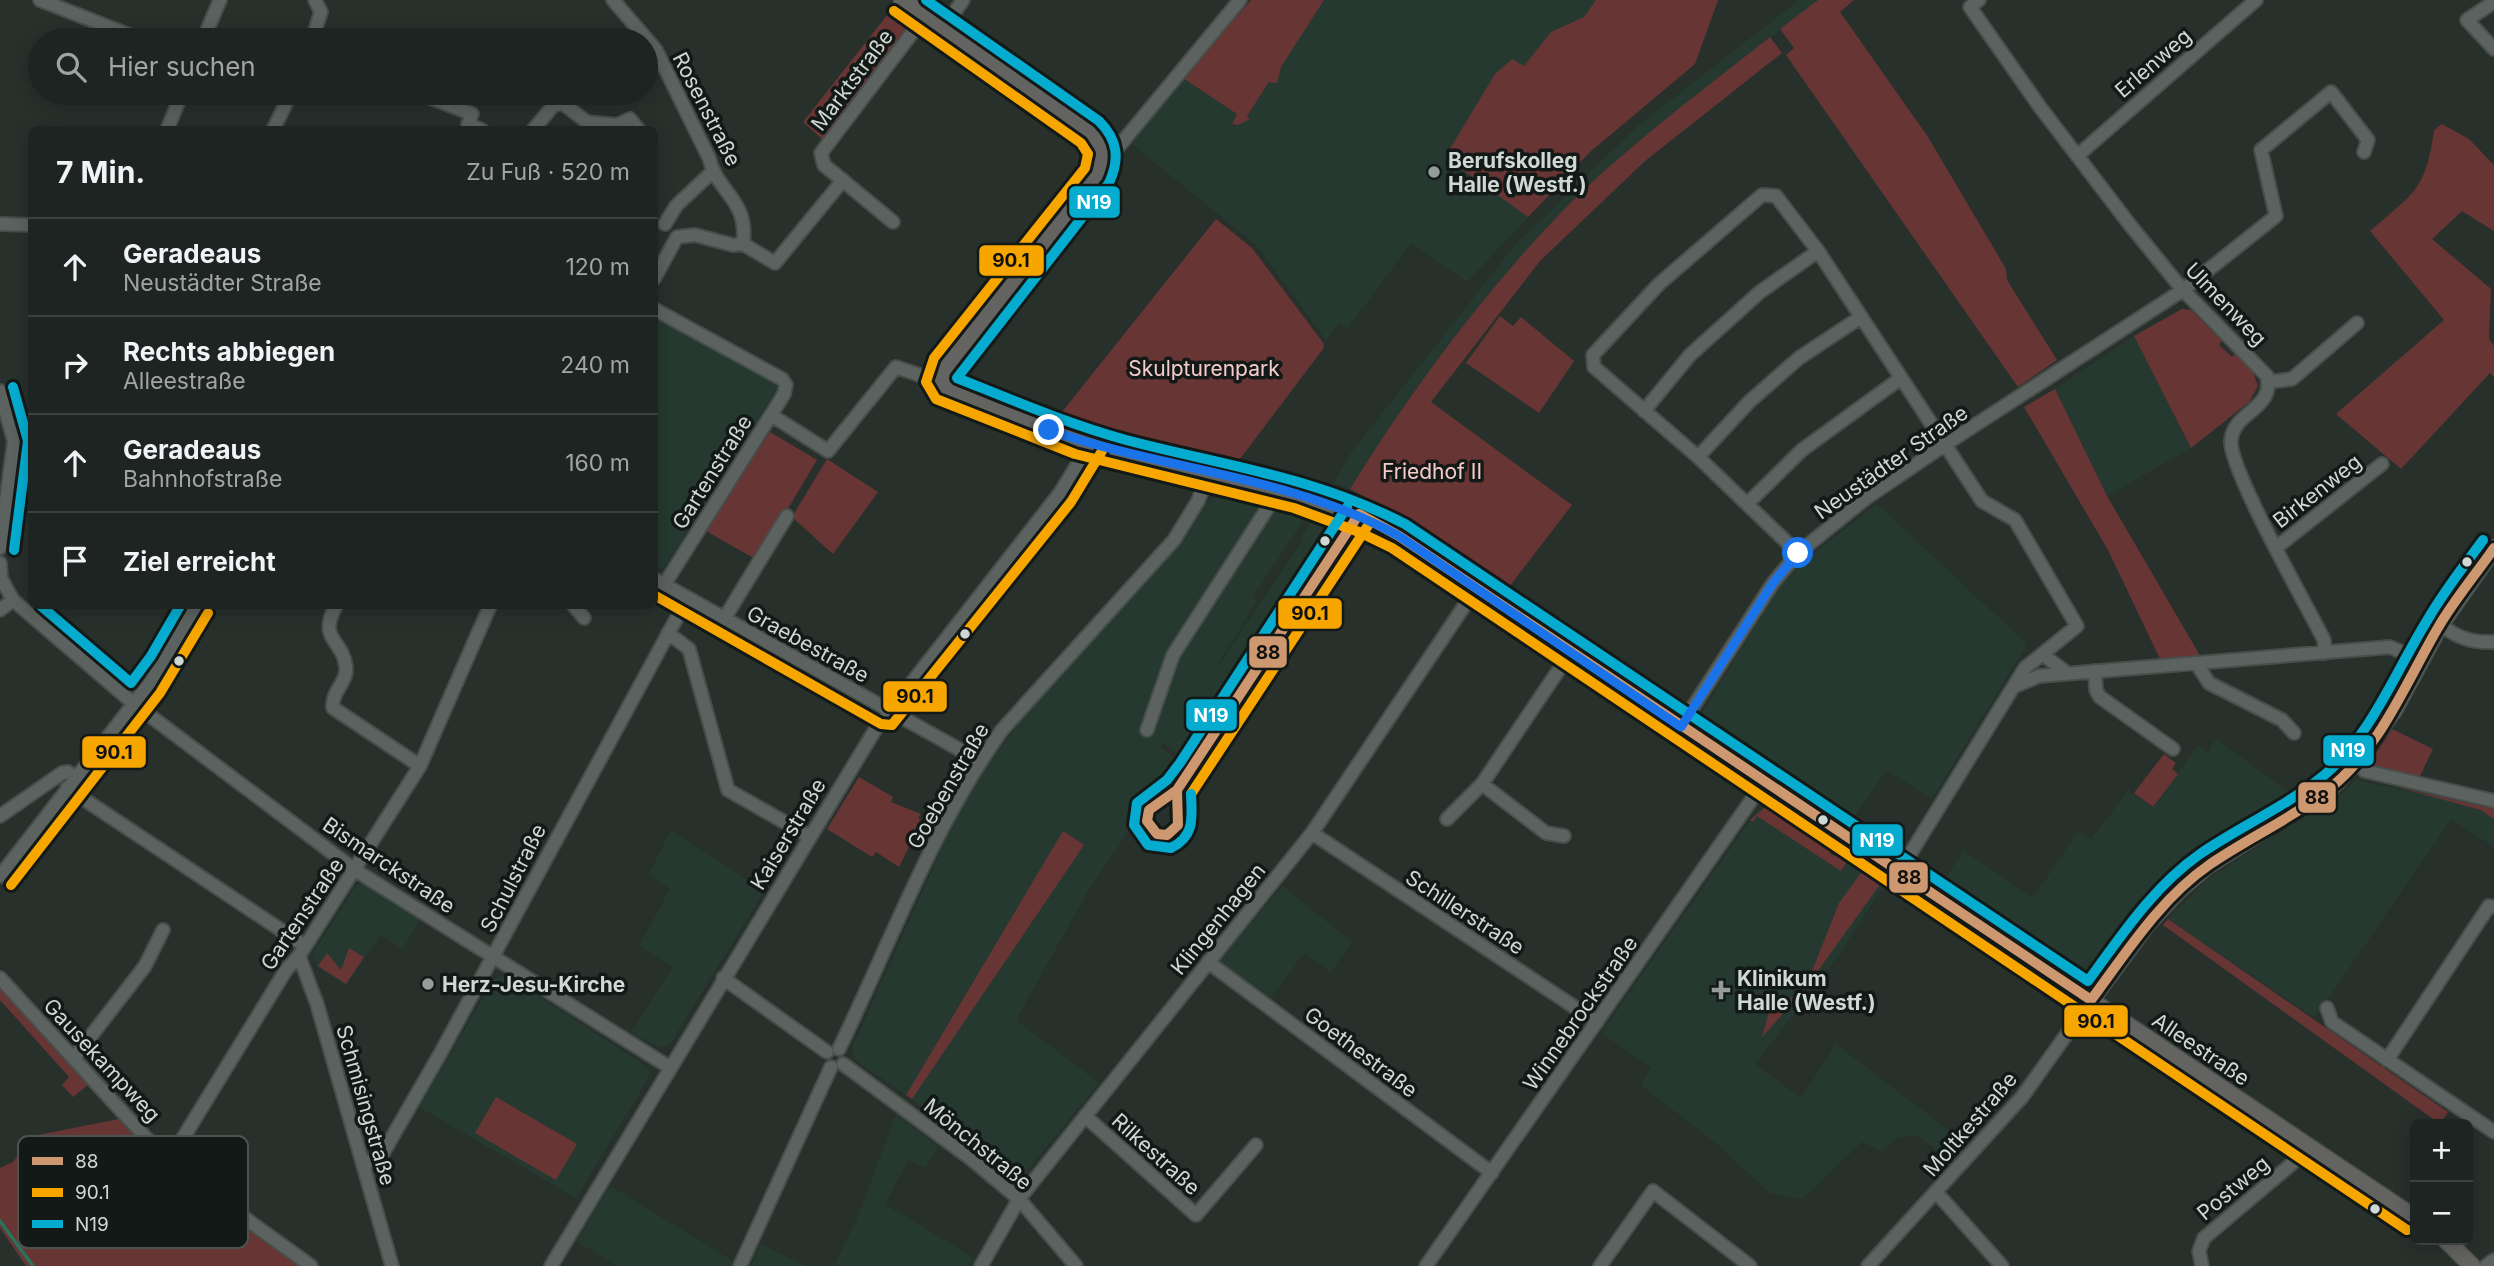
<!DOCTYPE html>
<html lang="de">
<head>
<meta charset="utf-8">
<style>
	:root { --surface:#1e2421; --page:#262c2a; --text:#f1f3f6; --muted:#a1a4a5; --line:#3c413f }
	body { margin:0; font-family:Inter,sans-serif; background:var(--page); color:var(--text) }
	.controls { position:absolute; right:21px; bottom:21px; display:grid; overflow:hidden; border-radius:10px; box-shadow:0 4px 18px #0003 }
	.controls button { width:63px; height:63px; display:grid; place-items:center; padding:0; border:0; border-bottom:2px solid var(--line); background:var(--surface); color:var(--text); font:35px sans-serif }
	.stop { position:absolute; width:21px; height:21px; margin:-16px; border:5px solid #1a73e8; border-radius:50%; background:#fff }
	.stop.end { background:#1a73e8; border-color:#fff; box-shadow:0 2px 7px #0008 }
	.list { margin:0; padding:0; list-style:none }
	h2 { display:flex; justify-content:space-between; align-items:center; height:91px; margin:0; padding:0 28px; font-size:30px }
	h2 small { font-size:23px; font-weight:400; color:var(--muted) }
	.list li { display:grid; grid-template-columns:46px 1fr auto; gap:21px; align-items:center; box-sizing:border-box; height:98px; padding:0 28px; border-top:2px solid var(--line) }
	.list b { display:block; font-size:26px; white-space:nowrap }
	.list p { margin:0; font-size:23px; white-space:nowrap; color:var(--muted) }
	.list em { font-size:23px; font-style:normal; color:var(--muted) }
	.icon { flex:none; width:38px; height:38px; fill:none; stroke:currentColor; stroke-width:2; stroke-linecap:round; stroke-linejoin:round }
	.map { position:relative; flex:none; width:2494px; height:1266px; overflow:hidden }
	.search { position:absolute; background:var(--surface); box-shadow:0 4px 18px #0003; left:28px; top:28px; width:630px; height:77px; display:flex; align-items:center; gap:18px; box-sizing:border-box; padding:0 24px; border-radius:38px; color:var(--muted); font-size:26px }
	.panel { position:absolute; background:var(--surface); box-shadow:0 4px 18px #0003; left:28px; top:126px; width:630px; height:483px; border-radius:10px }
	.map>svg:first-child { display:block }
</style>
</head>
<body>
<div class="map">
<svg width="2494" height="1266" viewBox="0 0 2494 1266">
	<rect width="100%" height="100%" fill="#28302c"/>
	<path fill="#253930" d="M1324 0H1718L1695 64 1590 152 1467 282 1411 243 1348 328 1339 323 1326 340 1256 245 1132 144 1183 78 1238 114 1233 123 1250 118 1247 116Z
		M1799 0H1818L1626 152 1552 221 1498 284 1415 391 1350 489 1334 483 1350 454 1516 244 1640 124Z
		M654 317 771 379 778 387 664 568 657 570 654 569Z
		M2134 336 2191 448 2107 496 2055 389Z
		M1220 493 1308 514 1252 598 1257 601 1206 684 1304 538 1302 536 1315 516 1335 523 1203 715 1180 755 1163 743 1160 747 1177 759 1088 891 1016 1020 1099 1083 1020 1179 1011 1180 906 1095 855 1060 852 1048 954 821 989 763 1029 710 1179 544 1207 502Z
		M1877 504 2027 644 1932 799 1886 770 1852 820 1703 720 1702 713 1780 586 1806 559Z
		M2216 739 2296 797 2201 857 2176 877 2144 910 2090 977 2079 976 1942 883 1964 851 2033 898 2078 831 2091 839 2129 790 2153 808 2198 745 2208 752Z
		M2357 778 2360 781 2494 809V847L2451 819 2315 1018 2168 919 2208 879 2344 792Z
		M1767 806 1832 849 1830 853 1838 859 1841 855 1885 884 1836 959 1755 1064 1801 1098 1836 1044 1965 1143 1949 1160 1917 1135 1895 1138 1883 1152 1862 1142 1803 1199 1770 1193 1713 1141 1641 1085 1651 1067 1601 1033 1755 813Z
		M671 830 764 891 670 1044 659 1048 631 1032 673 967 639 946 670 889 649 874Z
		M360 884 367 885 421 919 402 949 380 935 346 986 317 967 313 953 355 887Z
		M1282 886 1352 942 1331 972 1304 953 1270 999 1218 962Z
		M501 976 509 977 646 1066 651 1074 576 1198 419 1107 494 979Z
		M896 1114 938 1147 925 1168 908 1160 885 1204 974 1258 969 1266H834L857 1219Z
		M610 1186 733 1261 731 1266H617L576 1241Z
		M760 1244 807 1266H750Z"/>
	<path fill="#683535" d="M1251 0H1324L1281 67 1277 83 1269 82 1247 116 1250 119 1238 125 1232 124 1237 114 1183 78Z
		M1596 0H1718L1695 64 1590 152 1528 217 1445 157 1495 74 1512 59 1524 66 1551 32 1584 17Z
		M1818 0H1854L1840 12 1928 137 2006 269 2007 280 2057 360 2018 387 1786 55 1794 48 1780 29Z
		M895 5 915 19 823 140 803 122Z
		M1770 37 1782 53 1645 161 1540 261 1431 402 1572 505 1509 587 1400 515 1350 489C1408 395 1476 303 1552 222 1617 153 1696 96 1770 37Z
		M2442 124 2469 139 2494 165V231L2462 211 2432 239 2491 289 2489 339 2494 346V377L2490 373 2401 469 2336 414 2444 320 2370 231C2414 193 2426 190 2434 130Z
		M1216 219 1252 248 1324 344 1323 349 1237 463 1154 446 1058 417Z
		M2182 309 2191 310 2222 341 2219 345 2232 357 2235 353 2252 369 2258 386 2249 402 2191 448 2134 336Z
		M1500 316 1513 326 1521 317 1574 361 1539 413 1466 363Z
		M2055 389 2107 496 2202 659 2161 661 2108 550 2024 407Z
		M770 432 817 460 757 560 706 531Z
		M827 459 878 492 833 554 792 517Z
		M2392 729 2433 749 2419 778 2379 769 2371 761Z
		M2164 754 2176 763 2172 769 2178 774 2153 807 2134 793Z
		M859 777 893 797 891 802 921 814 918 818 922 821 899 867 876 852 872 857 827 829Z
		M2396 787 2494 809V819L2481 810Z
		M1767 806 1832 849 1830 854 1848 860 1841 871 1757 816 1753 822 1750 820Z
		M1063 831 1084 845 912 1099 906 1095Z
		M1863 870 1881 883 1805 989 1762 1037 1770 1009 1783 1007 1810 976 1839 903Z
		M2168 919 2448 1112 2440 1124 2163 925Z
		M349 948 364 957 346 984 318 966 327 953 341 970Z
		M0 987 88 1085 73 1097 62 1085 69 1077 0 1000Z
		M496 1097 577 1144 556 1180 475 1133Z
		M119 1119 163 1166 158 1173 231 1239 243 1225 301 1266H26L0 1228V1168L13 1162 33 1136Z"/>
	<g fill="none" stroke-linecap="round" stroke-linejoin="round">
		<path stroke="#28735a" stroke-width="3.5" d="M0 1221 33 1266"/>
		<g stroke="#474e4a" stroke-width="16">
			<path id="street" d="M40 0 142 40
				M613 0 656 50 709 158C717 193 749 199 743 244
				M1979 0 1970 7 2040 107 2130 225 2183 290 2267 376C2275 410 2233 411 2231 441 2229 469 2307 606 2324 640L2325 653
				M2494 2 2467 20 2494 49
				M943 28 963 0
				M203 40 220 0
				M312 40 321 12 315 0
				M418 93 472 114 468 124 482 130
				M563 93 562 103 587 122 617 125 615 130
				M617 125 630 119 639 130
				M167 130 182 93
				M273 130 291 93
				M533 130 553 106 562 103
				M1103 155 1115 151 1240 0
				M2077 156 2256 0
				M893 222 824 165 821 153 925 16
				M0 224 32 225
				M665 224 676 206 712 172
				M677 237 695 235 733 245 743 244 775 263 843 180
				M654 279 677 237
				M654 309 782 379 786 385 784 394 771 415 664 585
				M2269 382 2292 379 2357 323
				M0 391 14 441 0 548
				M1644 411 1690 355 1760 292 1818 251
				M771 415 828 451 896 367 940 382
				M1698 457 1749 402 1799 358 1861 317
				M6 499 32 500
				M1748 503 1802 450 1901 378
				M2277 547 2382 464
				M1798 553 1698 457 1594 367 1593 355 1659 284 1762 195 1776 196 1818 251 1982 501 2015 520 2077 626 2025 668 1899 872
				M0 563 1 578 13 600 133 703 355 870 669 1067
				M654 579 980 761
				M336 606C317 640 343 639 346 667 348 682 331 691 333 708L420 766
				M574 606 584 618
				M0 610 13 600
				M724 619 787 516
				M2440 625C2459 638 2471 643 2494 642
				M668 633 689 649 728 790 809 836
				M2042 654 2067 673
				M2196 663 2209 683 2282 720 2294 733
				M2095 671 2096 690 2100 697 2173 749
				M2013 687 2039 676 2390 647 2420 660
				M1680 727 1773 583 1798 553 1865 499 1946 444 2183 290 2276 216 2261 150 2331 92 2368 140 2364 152
				M1147 730 1173 655 1274 498 1276 486
				M2355 762 2365 771 2494 801
				M1482 784 1546 833 1564 836
				M67 788 305 946
				M0 816 62 773 68 772 75 777
				M1447 819 1482 784 1570 653
				M1312 833 1597 1022
				M0 876 149 684 196 606
				M299 956 317 1004 392 1266
				M1208 962 1492 1173
				M0 978 170 1164 311 1266
				M723 978 827 1052
				M2327 1008 2332 1022 2494 1132
				M839 1049C891 941 932 828 1002 730L1174 540 1198 501 1209 472
				M74 1058 145 966 163 930
				M2387 1060 2489 906 2494 907
				M843 1064 970 1158 1019 1199 1076 1266
				M1085 1116 1196 1215 1256 1145
				M163 1156 180 1143 286 970 299 956 420 766 490 606
				M364 1165 383 1153 440 1054 687 599
				M1936 1192 2002 1266
				M551 1266 875 730 1060 493 1090 444
				M740 1266 831 1067
				M981 1266 1019 1199 1312 833 1475 590
				M1426 1266 1764 782
				M1600 1266 1653 1191 1750 1266
				M1868 1266 2022 1097 2091 1000
				M2202 1266 2199 1251 2204 1238 2301 1156 2308 1147
				M2486 1266 2494 1260"/>
		</g>
		<g stroke="#474e4a" stroke-width="19">
			<path id="secondary" d="M902 0 1090 132C1105 145 1105 159 1097 175L946 366 940 382 945 388C1004 412 1063 438 1125 454 1223 479 1308 485 1399 536L2415 1218
				M2091 1000 2147 924 2179 890 2207 866 2331 788 2355 762 2394 710 2440 625 2494 548
				M2446 1240 2472 1266"/>
		</g>
		<use href="#street" stroke="#5c625f" stroke-width="12"/>
		<use href="#secondary" stroke="#636361" stroke-width="16"/>
		<g stroke="#131916" stroke-width="16">
			<path id="bus-1" d="M1359 514 1399 536 2091 1000
				M1177 790 1178 825 1167 835 1157 834 1147 821 1149 810Z
				M1177 790 1359 514
				M2091 1000C2126 953 2160 899 2209 865 2248 838 2293 818 2330 788 2380 749 2407 680 2439 626 2455 599 2476 574 2494 548"/>
		</g>
		<g stroke="#131916" stroke-width="16">
			<path id="bus-2" d="M894 11 1081 143 1088 154 1085 168 934 358 926 382 936 399 1075 454 1294 508 1359 532 1392 548 2407 1230
				M654 595 881 724 892 725 1071 502 1102 451
				M1191 794 1371 521
				M11 885 160 693 208 613"/>
		</g>
		<g stroke="#131916" stroke-width="16">
			<path id="bus-3" d="M926 0 1099 121C1118 140 1120 159 1109 183L957 378C1012 400 1068 424 1126 440 1225 466 1312 476 1405 524L2088 981C2121 936 2153 887 2200 854 2239 827 2285 807 2322 777 2371 737 2395 672 2428 619 2444 591 2464 566 2483 540
				M13 387 28 441 14 550
				M41 606 131 683 151 656 180 606
				M1191 794C1192 818 1195 836 1171 848L1148 845 1134 825 1137 803 1167 780 1180 763 1347 507"/>
		</g>
		<use href="#bus-1" stroke="#cd976f" stroke-width="10"/>
		<use href="#bus-2" stroke="#f7a600" stroke-width="10"/>
		<use href="#bus-3" stroke="#06acd0" stroke-width="10"/>
	</g>
	<g fill="none" stroke-linecap="round" stroke-linejoin="round">
		<path stroke="#1a73e8" stroke-width="9" d="M1049 430C1166 471 1289 475 1399 536L1681 727 1773 583 1798 553"/>
	</g>
	<g fill="#959d99" stroke="#131916" stroke-width="2.5">
		<circle cx="1434" cy="172" r="7"/>
		<circle cx="428" cy="984" r="7"/>
		<path d="M1717.5 979.5h7v7h7v7h-7v7h-7v-7h-7v-7h7z"/>
	</g>
	<g fill="#cfd8d4" stroke="#131916" stroke-width="2.5">
		<circle cx="1325" cy="541" r="6"/>
		<circle cx="2467" cy="562" r="6"/>
		<circle cx="965" cy="634" r="6"/>
		<circle cx="179" cy="661" r="6"/>
		<circle cx="1823" cy="820" r="6"/>
		<circle cx="2375" cy="1209" r="6"/>
	</g>
	<g text-anchor="middle" dominant-baseline="central" stroke-width="7" stroke-linejoin="round" paint-order="stroke">
		<g font-size="21" fill="#cfd8d4" stroke="#131916">
			<text transform="translate(2153 63) rotate(-41)">Erlenweg</text>
			<text transform="translate(852 80) rotate(-53)">Marktstraße</text>
			<text transform="translate(707 109) rotate(63)">Rosenstraße</text>
			<text transform="translate(2226 304) rotate(46)">Ulmenweg</text>
			<text transform="translate(1891 462) rotate(-35)">Neustädter Straße</text>
			<text transform="translate(712 472) rotate(-58)">Gartenstraße</text>
			<text transform="translate(2317 491) rotate(-38)">Birkenweg</text>
			<text transform="translate(808 644) rotate(29)">Graebestraße</text>
			<text transform="translate(948 786) rotate(-60)">Goebenstraße</text>
			<text transform="translate(788 834) rotate(-59)">Kaiserstraße</text>
			<text transform="translate(389 865) rotate(34)">Bismarckstraße</text>
			<text transform="translate(513 878) rotate(-63)">Schulstraße</text>
			<text transform="translate(1465 912) rotate(33)">Schillerstraße</text>
			<text transform="translate(302 914) rotate(-56)">Gartenstraße</text>
			<text transform="translate(1218 919) rotate(-51)">Klingenhagen</text>
			<text transform="translate(1580 1013) rotate(-55)">Winnebrockstraße</text>
			<text transform="translate(2201 1049) rotate(34)">Alleestraße</text>
			<text transform="translate(1361 1052) rotate(37)">Goethestraße</text>
			<text transform="translate(102 1060) rotate(47)">Gausekampweg</text>
			<text transform="translate(366 1105) rotate(74)">Schmisingstraße</text>
			<text transform="translate(1970 1124) rotate(-49)">Moltkestraße</text>
			<text transform="translate(978 1144) rotate(39)">Mönchstraße</text>
			<text transform="translate(1156 1154) rotate(42)">Rilkestraße</text>
			<text transform="translate(2233 1188) rotate(-40)">Postweg</text>
		</g>
		<g font-size="21" font-weight="bold" fill="#cfd8d4" stroke="#131916" text-anchor="start">
			<text x="1448" y="160">Berufskolleg<tspan x="1448" dy="24">Halle (Westf.)</tspan></text>
			<text x="1737" y="978">Klinikum<tspan x="1737" dy="24">Halle (Westf.)</tspan></text>
			<text x="442" y="984">Herz-Jesu-Kirche</text>
		</g>
		<g font-size="21" fill="#f6ccca" stroke="#131916">
			<text x="1204" y="368">Skulpturenpark</text>
			<text x="1432" y="471">Friedhof II</text>
		</g>
	</g>
	<rect x="18" y="1136" width="230" height="112" rx="10" fill="#131916" stroke="#4b524f" stroke-width="2"/>
	<rect x="32" y="1157" width="31" height="8" fill="#cd976f"/>
	<rect x="32" y="1188" width="31" height="9" fill="#f7a600"/>
	<rect x="32" y="1220" width="31" height="8" fill="#06acd0"/>
	<g font-size="19" fill="#cfd8d4">
		<text x="75" y="1168">88</text>
		<text x="75" y="1199">90.1</text>
		<text x="75" y="1231">N19</text>
	</g>
	<g stroke="#131916" stroke-width="2.5">
		<rect x="1068" y="185" width="53" height="34" rx="7" fill="#06acd0"/>
		<rect x="978" y="244" width="67" height="33" rx="7" fill="#f7a600"/>
		<rect x="1277" y="597" width="66" height="33" rx="7" fill="#f7a600"/>
		<rect x="1248" y="635" width="40" height="34" rx="7" fill="#cd976f"/>
		<rect x="882" y="680" width="66" height="33" rx="7" fill="#f7a600"/>
		<rect x="1185" y="698" width="53" height="34" rx="7" fill="#06acd0"/>
		<rect x="2322" y="734" width="53" height="33" rx="7" fill="#06acd0"/>
		<rect x="81" y="735" width="66" height="34" rx="7" fill="#f7a600"/>
		<rect x="2297" y="781" width="40" height="33" rx="7" fill="#cd976f"/>
		<rect x="1851" y="823" width="53" height="34" rx="7" fill="#06acd0"/>
		<rect x="1888" y="861" width="41" height="33" rx="7" fill="#cd976f"/>
		<rect x="2063" y="1004" width="66" height="34" rx="7" fill="#f7a600"/>
	</g>
	<g font-size="19" text-anchor="middle" font-weight="bold" fill="#fff">
		<text x="1094" y="209">N19</text>
		<text x="1211" y="722">N19</text>
		<text x="2348" y="757">N19</text>
		<text x="1877" y="847">N19</text>
	</g>
	<g font-size="19" text-anchor="middle" font-weight="bold" fill="#111">
		<text x="1011" y="267">90.1</text>
		<text x="1310" y="620">90.1</text>
		<text x="1268" y="659">88</text>
		<text x="915" y="703">90.1</text>
		<text x="114" y="759">90.1</text>
		<text x="2317" y="804">88</text>
		<text x="1909" y="884">88</text>
		<text x="2096" y="1028">90.1</text>
	</g>
</svg>
<div class="controls">
<button>+</button>
<button>−</button>
</div>
<div class="stop" style="left:1798px;top:553px"></div>
<div class="stop end" style="left:1049px;top:430px"></div>
<div class="search"><svg class="icon" aria-label="search" viewBox="0 0 24 24"><circle cx="10" cy="10" r="6"/><path d="M15 15l6 6"/></svg>Hier suchen</div>
<section class="panel">
<h2>7 Min.<small>Zu Fuß · 520 m</small></h2>
<ul class="list">
<li><svg class="icon" aria-label="ahead" viewBox="0 0 24 24"><path d="M12 20V5M6 11l6-6 6 6"/></svg><div><b>Geradeaus</b><p>Neustädter Straße</p></div><em>120 m</em></li>
<li><svg class="icon" aria-label="right" viewBox="0 0 24 24"><path d="M7 20v-9h11M14 6l5 5-5 5"/></svg><div><b>Rechts abbiegen</b><p>Alleestraße</p></div><em>240 m</em></li>
<li><svg class="icon" aria-label="ahead" viewBox="0 0 24 24"><path d="M12 20V5M6 11l6-6 6 6"/></svg><div><b>Geradeaus</b><p>Bahnhofstraße</p></div><em>160 m</em></li>
<li><svg class="icon" aria-label="arrive" viewBox="0 0 24 24"><path d="M6 21V4h12l-3 4 3 4H6"/></svg><div><b>Ziel erreicht</b></div></li>
</ul>
</section>
</div>
</body>
</html>
